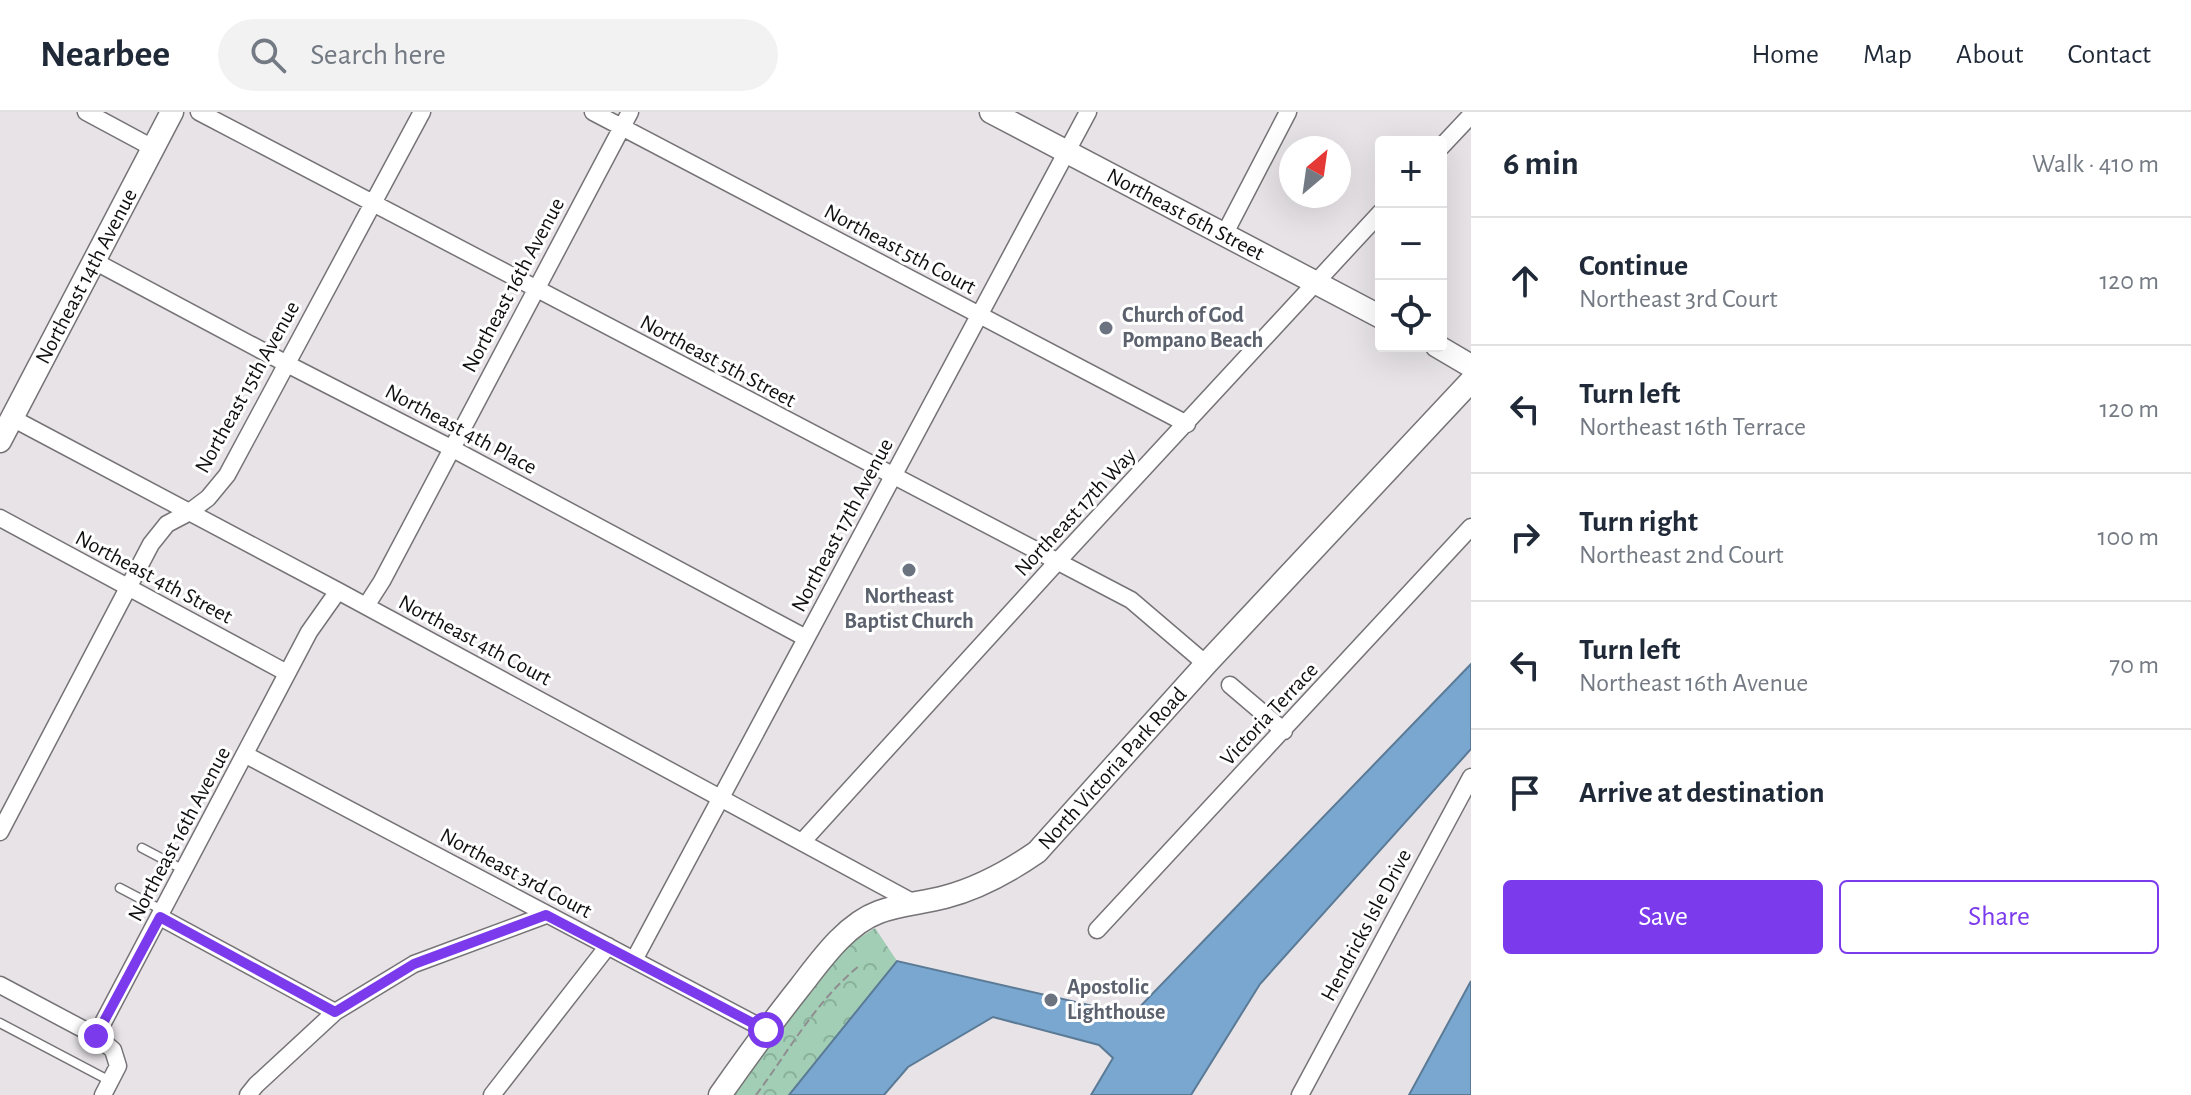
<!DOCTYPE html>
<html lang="en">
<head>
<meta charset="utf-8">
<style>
	:root { --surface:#fff; --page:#f2f2f3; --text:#1f2937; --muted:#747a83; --line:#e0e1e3; --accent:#7c3aed }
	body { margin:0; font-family:"Alegreya Sans",sans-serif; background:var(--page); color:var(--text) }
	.controls { position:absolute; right:24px; top:24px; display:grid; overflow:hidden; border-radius:8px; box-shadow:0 8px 32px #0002 }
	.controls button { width:72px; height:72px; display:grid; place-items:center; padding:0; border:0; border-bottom:2px solid var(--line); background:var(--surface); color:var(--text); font:40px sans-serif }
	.compass { position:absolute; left:1279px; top:24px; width:72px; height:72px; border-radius:50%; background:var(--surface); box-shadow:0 8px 32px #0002; rotate:29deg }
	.stop { position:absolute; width:24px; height:24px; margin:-18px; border:6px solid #7c3aed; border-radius:50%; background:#fff }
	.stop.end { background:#7c3aed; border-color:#fff; box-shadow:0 2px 8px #0008 }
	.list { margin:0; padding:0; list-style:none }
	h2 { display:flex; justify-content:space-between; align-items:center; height:104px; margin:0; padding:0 32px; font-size:34px }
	h2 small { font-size:26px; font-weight:400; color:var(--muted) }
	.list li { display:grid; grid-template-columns:52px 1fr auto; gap:24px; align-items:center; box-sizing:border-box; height:128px; padding:0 32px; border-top:2px solid var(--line) }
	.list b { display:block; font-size:30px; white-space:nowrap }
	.list p { margin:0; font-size:26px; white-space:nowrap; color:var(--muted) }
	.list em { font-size:26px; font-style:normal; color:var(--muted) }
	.actions { display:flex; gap:16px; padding:24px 32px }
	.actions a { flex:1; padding:18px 0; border:2px solid var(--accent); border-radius:8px; text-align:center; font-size:28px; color:var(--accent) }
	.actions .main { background:var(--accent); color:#fff }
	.icon { flex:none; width:44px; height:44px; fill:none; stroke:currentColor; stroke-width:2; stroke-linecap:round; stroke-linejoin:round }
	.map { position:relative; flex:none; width:1471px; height:983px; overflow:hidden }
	header { display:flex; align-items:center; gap:48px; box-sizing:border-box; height:112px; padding:0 40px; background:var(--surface); border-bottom:2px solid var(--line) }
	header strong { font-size:38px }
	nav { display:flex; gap:44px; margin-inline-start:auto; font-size:28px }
	.search { width:560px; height:72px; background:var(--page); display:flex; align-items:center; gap:20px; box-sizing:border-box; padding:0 28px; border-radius:44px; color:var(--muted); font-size:30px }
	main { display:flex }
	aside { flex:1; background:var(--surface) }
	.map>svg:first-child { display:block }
</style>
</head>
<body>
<header>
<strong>Nearbee</strong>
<div class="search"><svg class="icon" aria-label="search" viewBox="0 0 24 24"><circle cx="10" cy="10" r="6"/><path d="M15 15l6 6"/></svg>Search here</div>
<nav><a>Home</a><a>Map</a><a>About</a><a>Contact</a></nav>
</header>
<main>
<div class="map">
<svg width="1471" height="983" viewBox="0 0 1471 983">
	<defs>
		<pattern id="park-crowns" width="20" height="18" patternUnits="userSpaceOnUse" patternTransform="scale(2)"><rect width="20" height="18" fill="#a1ceb5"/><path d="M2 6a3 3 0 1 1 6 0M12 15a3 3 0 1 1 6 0" fill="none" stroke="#8ab09b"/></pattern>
	</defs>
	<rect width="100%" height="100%" fill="#e7e3e7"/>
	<path fill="url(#park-crowns)" d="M875 816 897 849 789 983H730L832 849 851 831Z"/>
	<path fill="#7aa7cf" stroke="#5a7a96" stroke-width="2" d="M1471 552V637L1260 872 1191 983H1091L1113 946 1099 933 993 905 908 955 884 983H789L897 849 1132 903Z
		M1471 869V983H1409Z"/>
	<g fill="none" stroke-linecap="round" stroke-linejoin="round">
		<g stroke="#767376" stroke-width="11">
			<path id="lane" d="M142 736 184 758
				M120 776 162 798
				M0 911 110 969"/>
		</g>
		<g stroke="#767376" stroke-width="19">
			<path id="street" d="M86 0 153 36
				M199 0 1131 488 1206 552
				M593 0 1187 312
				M1441 35 1471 3
				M1224 123 1288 0
				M94 149 287 252 451 336 806 526
				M12 306 338 479 916 792
				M0 406 287 561
				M366 494 382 469 630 0
				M1230 573 1284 619
				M246 643 766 918
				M0 720 151 432 167 412 188 401 208 386 227 363 422 0
				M802 730 1057 450 1381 100
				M160 805 335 900
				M1097 818 1471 415
				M634 848 1088 0
				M0 873 96 924
				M103 983 118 954 113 938 96 924 309 520 338 479
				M248 983 256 973 335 900 414 852 546 803
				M492 983 608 834
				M1300 983 1471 665"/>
		</g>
		<g stroke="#767376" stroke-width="25">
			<g id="secondary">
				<path id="s1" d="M991 0 1381 205"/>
				<path d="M1437 234 1471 254"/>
				<path id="s2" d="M0 329 172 0"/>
				<path id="s3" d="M720 983C746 946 772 910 800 875 821 848 846 812 879 800 900 792 923 791 945 785 979 776 1008 760 1037 740L1206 552 1471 269"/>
			</g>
		</g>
		<path stroke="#908d90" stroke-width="2" stroke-dasharray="8 4" stroke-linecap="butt" d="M756 983C789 939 815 890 859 854"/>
		<use href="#lane" stroke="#fff" stroke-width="8"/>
		<use href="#street" stroke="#fff" stroke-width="16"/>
		<use href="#secondary" stroke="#fff" stroke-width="22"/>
	</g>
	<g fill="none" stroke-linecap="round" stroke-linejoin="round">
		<path stroke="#7c3aed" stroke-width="10" d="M96 924 160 805 335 900 414 852 546 803 766 918"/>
	</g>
	<g fill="#6b7280" stroke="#fff" stroke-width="3">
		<circle cx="1106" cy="216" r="8"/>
		<circle cx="909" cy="458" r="8"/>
		<circle cx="1051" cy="888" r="8"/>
	</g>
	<g text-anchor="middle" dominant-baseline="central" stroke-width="6" stroke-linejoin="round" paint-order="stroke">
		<g font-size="22" fill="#111011" stroke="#fff">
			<text stroke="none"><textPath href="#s1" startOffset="220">Northeast 6th Street</textPath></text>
			<text transform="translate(900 137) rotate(28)">Northeast 5th Court</text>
			<text stroke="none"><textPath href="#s2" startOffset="186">Northeast 14th Avenue</textPath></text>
			<text transform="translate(513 173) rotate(-62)">Northeast 16th Avenue</text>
			<text transform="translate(718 249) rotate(28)">Northeast 5th Street</text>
			<text transform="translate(247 275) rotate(-61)">Northeast 15th Avenue</text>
			<text transform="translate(461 317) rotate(28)">Northeast 4th Place</text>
			<text transform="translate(1075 400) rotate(-47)">Northeast 17th Way</text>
			<text transform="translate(842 413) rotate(-62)">Northeast 17th Avenue</text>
			<text transform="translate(154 465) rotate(28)">Northeast 4th Street</text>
			<text transform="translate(475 528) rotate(28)">Northeast 4th Court</text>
			<text transform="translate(1269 602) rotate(-47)">Victoria Terrace</text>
			<text stroke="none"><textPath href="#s3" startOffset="528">North Victoria Park Road</textPath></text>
			<text transform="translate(179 722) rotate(-62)">Northeast 16th Avenue</text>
			<text transform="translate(516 761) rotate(28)">Northeast 3rd Court</text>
			<text transform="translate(1366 813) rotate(-62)">Hendricks Isle Drive</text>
		</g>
		<g font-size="22" font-weight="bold" fill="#5b616d" stroke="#fff" text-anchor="start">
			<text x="1122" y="203">Church of God<tspan x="1122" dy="25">Pompano Beach</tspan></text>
			<text x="909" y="484" text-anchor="middle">Northeast<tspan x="909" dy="25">Baptist Church</tspan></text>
			<text x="1067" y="875">Apostolic<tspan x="1067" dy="25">Lighthouse</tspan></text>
		</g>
	</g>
</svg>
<div class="controls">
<button>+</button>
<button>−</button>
<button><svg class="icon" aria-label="locate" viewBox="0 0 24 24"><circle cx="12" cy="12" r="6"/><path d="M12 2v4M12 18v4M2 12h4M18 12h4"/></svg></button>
</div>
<svg class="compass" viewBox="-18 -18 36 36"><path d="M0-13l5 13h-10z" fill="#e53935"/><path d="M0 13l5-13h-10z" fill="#747a83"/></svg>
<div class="stop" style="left:766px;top:918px"></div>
<div class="stop end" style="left:96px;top:924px"></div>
</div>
<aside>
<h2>6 min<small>Walk · 410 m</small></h2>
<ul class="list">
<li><svg class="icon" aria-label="ahead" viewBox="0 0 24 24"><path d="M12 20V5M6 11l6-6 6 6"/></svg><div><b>Continue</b><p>Northeast 3rd Court</p></div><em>120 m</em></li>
<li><svg class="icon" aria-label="left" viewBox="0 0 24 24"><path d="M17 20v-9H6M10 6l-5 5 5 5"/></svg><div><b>Turn left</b><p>Northeast 16th Terrace</p></div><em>120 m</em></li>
<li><svg class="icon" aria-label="right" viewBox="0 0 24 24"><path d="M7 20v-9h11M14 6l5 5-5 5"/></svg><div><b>Turn right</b><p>Northeast 2nd Court</p></div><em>100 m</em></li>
<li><svg class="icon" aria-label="left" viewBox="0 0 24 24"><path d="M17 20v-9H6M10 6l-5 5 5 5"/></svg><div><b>Turn left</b><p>Northeast 16th Avenue</p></div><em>70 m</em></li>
<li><svg class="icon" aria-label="arrive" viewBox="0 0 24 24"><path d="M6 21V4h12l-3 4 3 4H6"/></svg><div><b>Arrive at destination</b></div></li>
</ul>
<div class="actions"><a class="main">Save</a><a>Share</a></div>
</aside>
</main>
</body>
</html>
